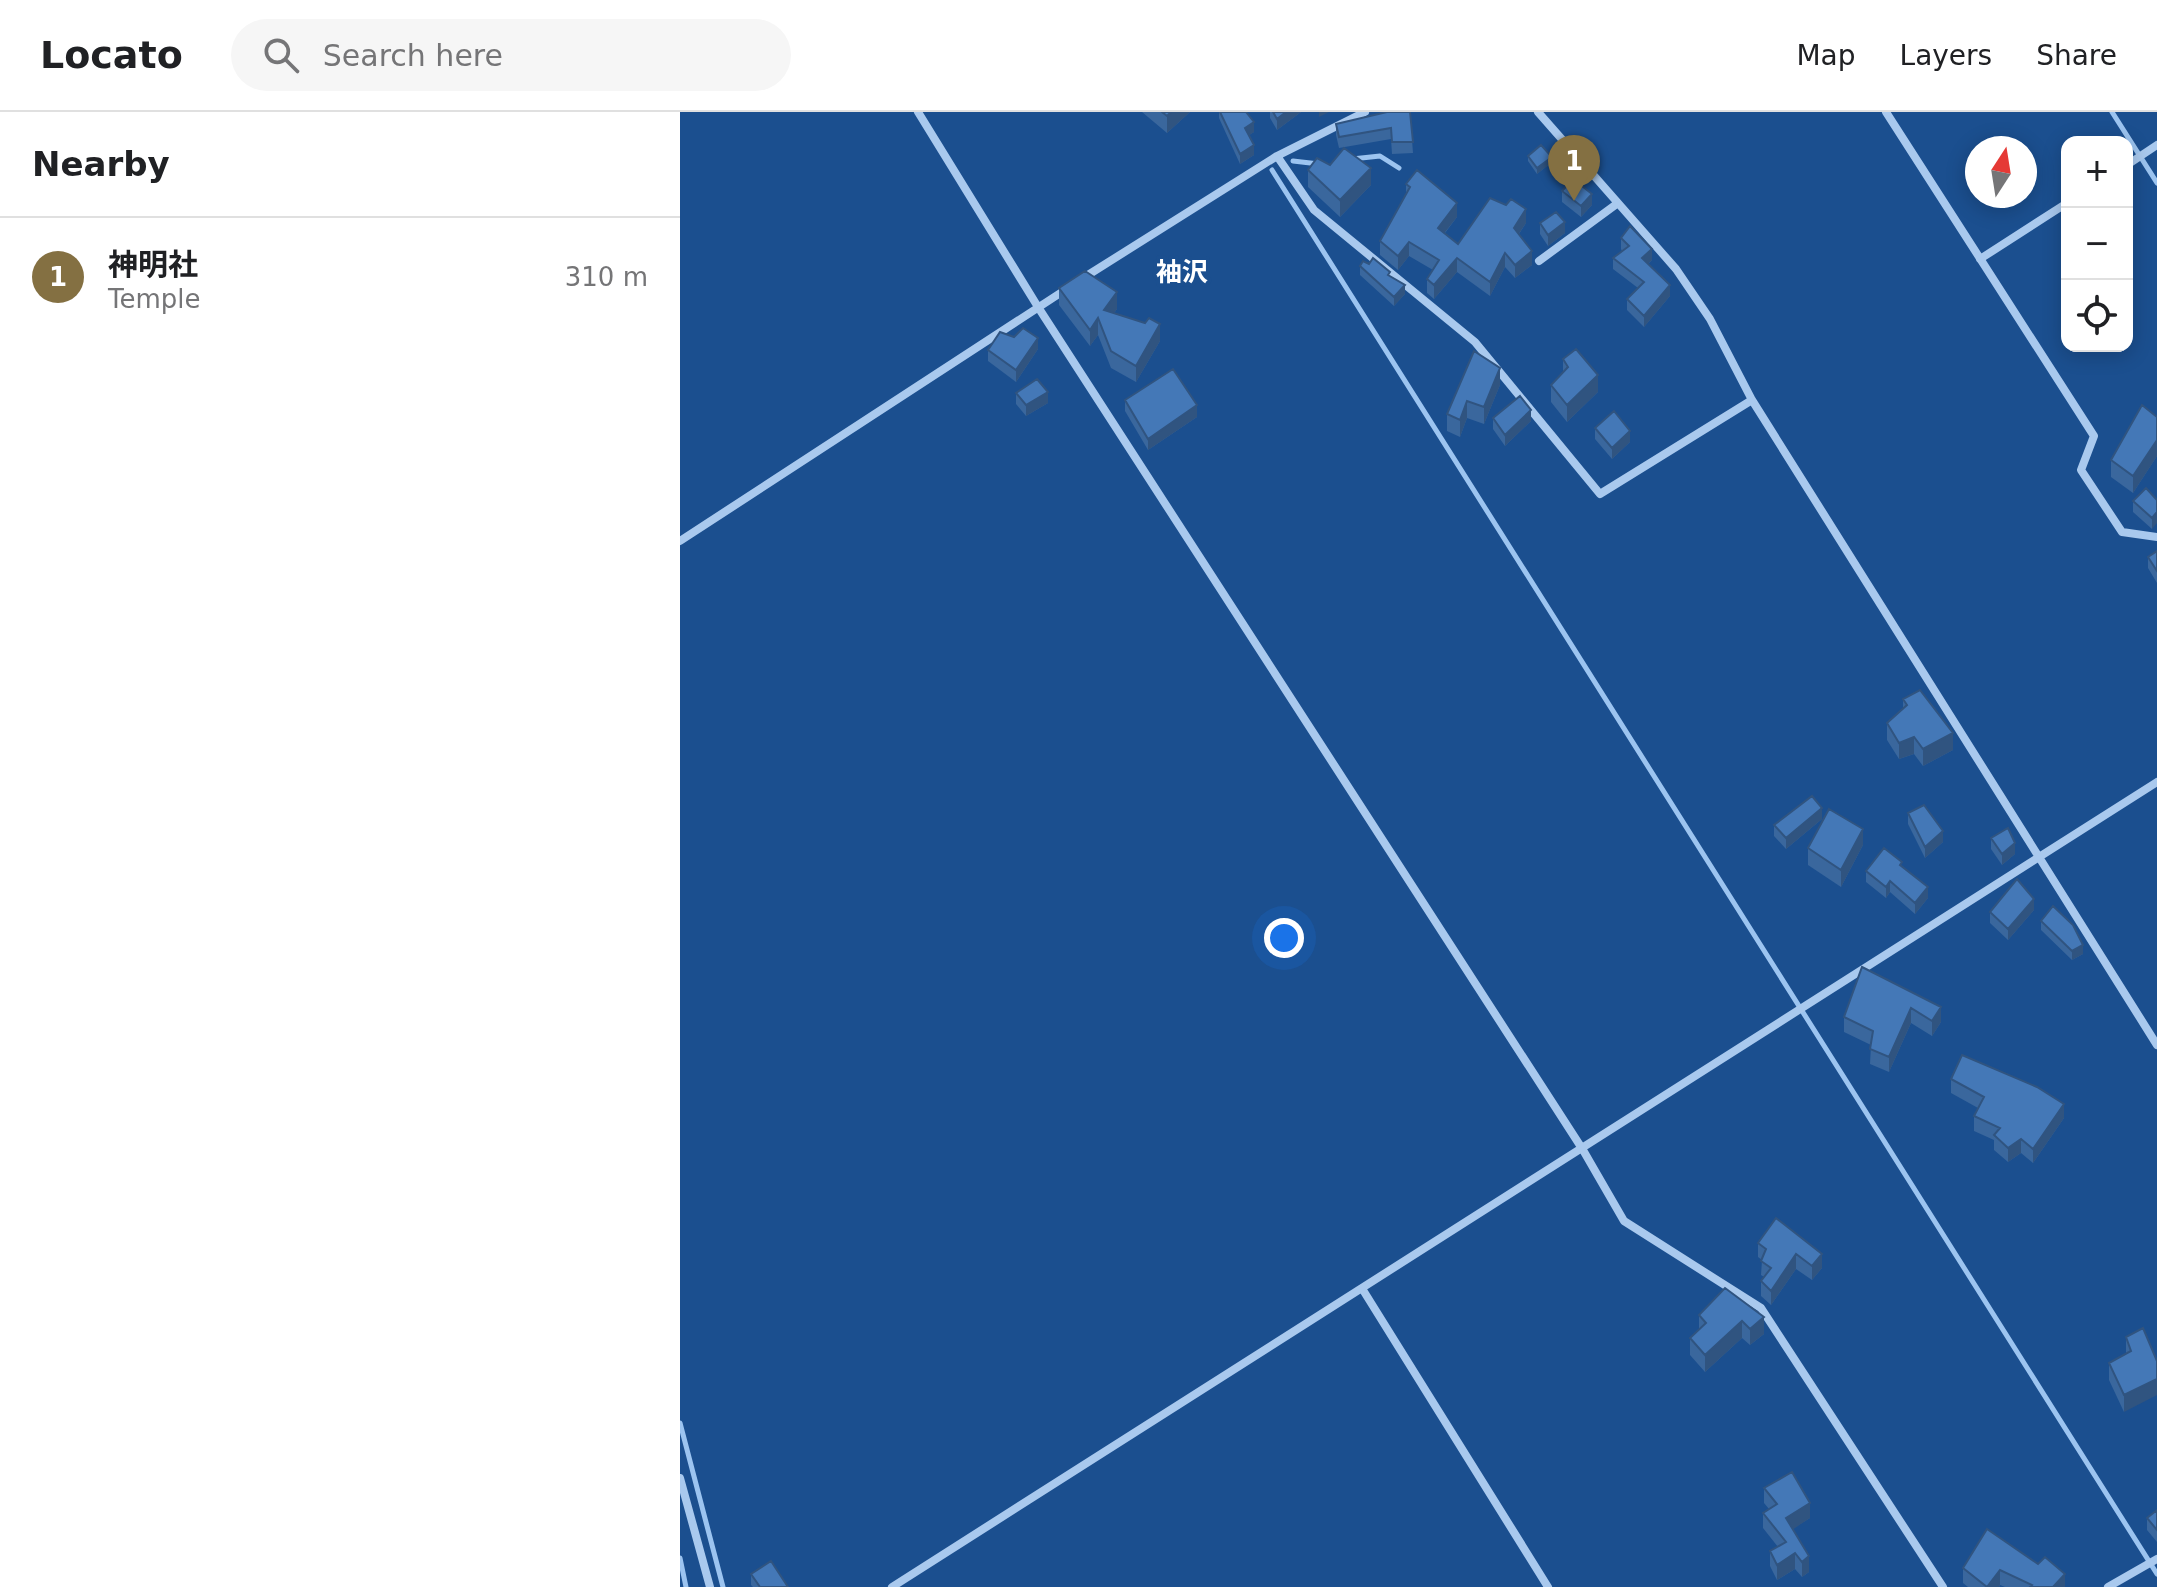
<!DOCTYPE html>
<html lang="en">
<head>
<meta charset="utf-8">
<style>
	:root { --surface:#fff; --page:#f6f6f6; --text:#202124; --muted:#757577; --line:#e0e0e0; --accent:#847042 }
	body { margin:0; font-family:"DejaVu Sans","Noto Sans JP",sans-serif; background:var(--page); color:var(--text) }
	.controls { position:absolute; right:24px; top:24px; display:grid; overflow:hidden; border-radius:16px; box-shadow:0 4px 20px #0003 }
	.controls button { width:72px; height:72px; display:grid; place-items:center; padding:0; border:0; border-bottom:2px solid var(--line); background:var(--surface); color:var(--text); font:40px sans-serif }
	.compass { position:absolute; left:1285px; top:24px; width:72px; height:72px; border-radius:50%; background:var(--surface); box-shadow:0 4px 20px #0003; rotate:12deg }
	.you { position:absolute; left:604px; top:826px; width:28px; height:28px; margin:-20px; border:6px solid #fff; border-radius:50%; background:#1a73e8; box-shadow:0 0 0 12px #1a73e833 }
	.badge { display:grid; place-items:center; width:52px; height:52px; border-radius:50%; background:var(--accent); color:#fff; font-size:26px; font-weight:700 }
	.pin { position:absolute; translate:-50% -66px; filter:drop-shadow(0 2px 4px #0008) }
	.pin::after { content:''; position:absolute; top:42px; width:28px; height:24px; background:inherit; clip-path:polygon(0 0,100% 0,50% 100%) }
	.list { margin:0; padding:0; list-style:none }
	h2 { display:flex; justify-content:space-between; align-items:center; height:104px; margin:0; padding:0 32px; font-size:34px }
	h2 small { font-size:26px; font-weight:400; color:var(--muted) }
	.list li { display:grid; grid-template-columns:52px 1fr auto; gap:24px; align-items:center; box-sizing:border-box; height:120px; padding:0 32px; border-top:2px solid var(--line) }
	.list b { display:block; font-size:30px; white-space:nowrap }
	.list p { margin:0; font-size:26px; white-space:nowrap; color:var(--muted) }
	.list em { font-size:26px; font-style:normal; color:var(--muted) }
	.icon { flex:none; width:44px; height:44px; fill:none; stroke:currentColor; stroke-width:2; stroke-linecap:round; stroke-linejoin:round }
	.map { position:relative; flex:none; width:1477px; height:1475px; overflow:hidden }
	header { display:flex; align-items:center; gap:48px; box-sizing:border-box; height:112px; padding:0 40px; background:var(--surface); border-bottom:2px solid var(--line) }
	header strong { font-size:38px }
	nav { display:flex; gap:44px; margin-inline-start:auto; font-size:28px }
	.search { width:560px; height:72px; background:var(--page); display:flex; align-items:center; gap:20px; box-sizing:border-box; padding:0 28px; border-radius:44px; color:var(--muted); font-size:30px }
	main { display:flex }
	aside { flex:1; background:var(--surface) }
	.map>svg:first-child { display:block }
</style>
</head>
<body>
<header>
<strong>Locato</strong>
<div class="search"><svg class="icon" aria-label="search" viewBox="0 0 24 24"><circle cx="10" cy="10" r="6"/><path d="M15 15l6 6"/></svg>Search here</div>
<nav><a>Map</a><a>Layers</a><a>Share</a></nav>
</header>
<main>
<aside>
<h2>Nearby<small></small></h2>
<ul class="list">
<li><span class="badge">1</span><div><b>神明社</b><p>Temple</p></div><em>310 m</em></li>
</ul>
</aside>
<div class="map">
<svg width="1477" height="1475" viewBox="0 0 1477 1475">
	<rect width="100%" height="100%" fill="#1b4f8f"/>
	<g fill="none" stroke-linecap="round" stroke-linejoin="round">
		<path stroke="#9cc4f0" stroke-width="5" d="M1432 0 1477 71
			M672 47 700 44 719 56
			M613 49 639 52
			M592 58 1477 1462
			M0 1311 43 1475
			M0 1446 6 1475"/>
		<path stroke="#a9c9ee" stroke-width="8" d="M238 0 358 195 903 1038 944 1109 1081 1196 1263 1475
			M858 0 996 157 1030 207 1072 288 1477 933
			M1206 0 1414 324 1401 358 1442 420 1477 425
			M597 44 634 98 795 230 920 382 1072 288
			M1447 53 1477 33
			M1300 147 1387 91
			M859 149 938 91
			M400 168 597 44 685 0
			M0 429 385 178
			M683 1178 868 1475
			M0 1366 30 1475
			M212 1475 1477 670
			M1428 1475 1477 1447"/>
	</g>
	<path fill="#3a679d" d="M462 0H510L487 21Z
		M539 0H566L574 20 569 23 574 43 560 52 539 6Z
		M590 0H621L597 18 590 6Z
		M730 1 733 41 712 42 711 27 659 36 656 23V12Z
		M848 44 872 50 857 62 848 49Z
		M628 58 691 73 660 105 628 75Z
		M726 72 777 105 765 121 778 132 846 111 839 122 852 153 835 166 825 155 810 184 777 160 754 187 747 181V167L753 158 729 144 718 158 700 143V129L726 82Z
		M882 79 912 93 901 105 882 90Z
		M860 111 885 121 868 134 860 122Z
		M941 126 972 148 968 152 990 184 964 215 947 198V187L958 176 933 157V146L942 139 941 137Z
		M680 154 725 182 714 194 680 163Z
		M379 176 437 197 434 201 480 229 456 270 431 256 418 223 410 234 379 193Z
		M334 225 358 237 336 270 308 249V238Z
		M794 239 820 273 804 312 787 306 780 325 767 319V302Z
		M883 247 918 280 887 310 871 290V273L883 260Z
		M336 281 368 291 346 304 336 292Z
		M445 288 517 305 468 338 445 299Z
		M1477 305V344L1453 381 1431 365V348Z
		M813 306 851 309 825 334 813 317Z
		M915 316 950 330 932 347 915 327Z
		M1477 388 1472 417 1453 400V389Z
		M1477 439V471L1468 456V445Z
		M1223 587 1273 638 1243 654 1234 642 1219 647 1207 628V611L1223 596Z
		M1228 701 1263 730 1245 746 1228 712Z
		M1142 707 1106 737 1094 724V713Z
		M1311 726 1335 742 1322 753 1311 737Z
		M1183 733 1161 775 1128 753V736Z
		M1222 755 1248 786 1235 802 1210 780 1206 786 1186 770V759Z
		M1354 798 1328 828 1310 811V800Z
		M1361 809 1403 842 1392 848 1361 818Z
		M1182 855 1261 910 1252 924 1231 911 1209 960 1190 952 1191 933 1164 920V905Z
		M1271 967 1384 1006 1353 1051 1341 1041 1328 1050 1314 1038V1028L1294 1019V1004L1298 996 1271 981Z
		M1096 1106 1142 1156 1132 1168 1116 1157 1091 1193 1081 1184V1169L1084 1165 1081 1163 1082 1148 1078 1145V1131Z
		M1045 1176 1084 1222 1070 1233 1062 1226 1025 1260 1010 1243V1226L1019 1218V1203Z
		M1463 1216 1444 1300 1429 1268V1251L1446 1242V1225Z
		M1084 1376 1130 1406 1112 1417 1129 1460 1122 1465 1115 1457 1097 1468 1090 1454V1439L1098 1435 1083 1416V1401L1089 1397 1084 1391Z
		M1477 1398V1430L1467 1418V1406Z
		M1358 1452 1385 1475H1325L1320 1473 1319 1475H1288L1283 1471V1456Z
		M71 1462 108 1475H73L71 1473Z"/>
	<path fill="#305480" d="M491 0H510L487 21V4Z
		M606 0H621L597 18V7Z
		M639 0H649L639 5Z
		M574 10V20L565 26V16Z
		M574 33V43L560 52V42Z
		M872 45V50L857 62V56Z
		M691 56V73L660 105V88Z
		M912 82V93L901 105V94Z
		M777 91V105L758 129V116Z
		M846 97V111L834 129V116Z
		M885 110V121L868 134V123Z
		M729 130V144L718 158V144Z
		M972 137V148L962 157V146Z
		M852 139V153L835 166V153Z
		M825 141V155L810 184V170Z
		M777 146V160L754 187V173Z
		M725 173V182L714 194V185Z
		M990 173V184L964 215V204Z
		M437 180V197L424 215V198Z
		M418 206V223L410 234V218Z
		M480 212V229L456 270V254Z
		M358 226V237L336 270V258Z
		M820 256V273L804 312V295Z
		M918 263V280L887 310V293Z
		M368 280V291L346 304V293Z
		M787 289V306L780 325V308Z
		M517 293V305L468 338V327Z
		M851 298V309L825 334V323Z
		M950 319V330L932 347V336Z
		M1477 328V344L1453 381V364Z
		M1477 400V411L1472 417V406Z
		M1273 621V638L1243 654V637Z
		M1234 625V642L1219 647V631Z
		M1142 696V707L1106 737V726Z
		M1183 717V733L1161 775V758Z
		M1263 719V730L1245 746V735Z
		M1335 731V742L1322 753V742Z
		M1210 769V780L1206 786V775Z
		M1248 775V786L1235 802V791Z
		M1354 787V798L1328 828V817Z
		M1403 833V842L1392 848V839Z
		M1261 895V910L1252 924V909Z
		M1231 896V911L1209 960V945Z
		M1384 992V1006L1353 1051V1037Z
		M1341 1027V1041L1328 1050V1036Z
		M1116 1142V1157L1091 1193V1179Z
		M1142 1142V1156L1132 1168V1154Z
		M1084 1205V1222L1070 1233V1217Z
		M1062 1209V1226L1025 1260V1243Z
		M1477 1267V1283L1444 1300V1283Z
		M1130 1391V1406L1106 1422V1406Z
		M1115 1441V1457L1097 1468V1453Z
		M1129 1444V1460L1122 1465V1450Z
		M1320 1458V1473L1319 1475H1308Z
		M1385 1462V1475H1373Z"/>
	<path fill="#4478b7" stroke="#305480" stroke-width="2" d="M482 0H491L487 4Z
		M540 0H566L574 10 565 16 574 33 560 42Z
		M593 0H606L597 7Z
		M707 0H730L733 30H712L711 16 659 25 656 12Z
		M861 33 872 45 857 56 848 44Z
		M664 36 691 56 660 88 628 58 637 46 650 53Z
		M737 58 777 91 758 116 778 132 810 86 826 93 831 87 846 97 834 116 852 139 835 153 825 141 810 170 777 146 754 173 747 167 759 148 729 130 718 144 700 129 730 75 726 72Z
		M893 67 912 82 901 94 882 79Z
		M876 100 885 110 868 123 860 111Z
		M950 114 972 137 962 146 990 173 964 204 947 187 964 170 933 146 949 134 941 126Z
		M693 146 710 160 708 163 725 173 714 185 680 154 683 149 689 152Z
		M405 159 437 180 424 198 465 211 469 206 480 212 456 254 431 239 418 206 410 218 379 176Z
		M343 216 358 226 336 258 308 238 320 220 334 225Z
		M896 237 918 263 887 293 871 273 888 255 883 247Z
		M794 239 820 256 804 295 787 289 780 308 767 302Z
		M493 257 517 293 468 327 445 288Z
		M357 267 368 280 346 293 336 281Z
		M840 284 851 298 825 323 813 306Z
		M1462 293 1477 305V328L1453 364 1431 348Z
		M934 299 950 319 932 336 915 316Z
		M1466 376 1477 388V400L1472 406 1453 389Z
		M1477 439V459L1468 445Z
		M1240 578 1273 621 1243 637 1234 625 1219 631 1207 611 1227 593 1223 587Z
		M1132 684 1142 696 1106 726 1094 713Z
		M1244 693 1263 719 1245 735 1228 701Z
		M1149 697 1183 717 1161 758 1128 736Z
		M1328 716 1335 731 1322 742 1311 726Z
		M1204 736 1222 750 1220 753 1248 775 1235 791 1210 769 1206 775 1186 759Z
		M1337 767 1354 787 1328 817 1310 800Z
		M1373 794 1393 813 1403 833 1392 839 1361 809Z
		M1182 855 1261 895 1252 909 1231 896 1209 945 1190 937 1193 919 1164 905Z
		M1282 943 1357 975 1384 992 1353 1037 1341 1027 1328 1036 1314 1023 1320 1016 1294 1004 1304 985 1271 967Z
		M1096 1106 1142 1142 1132 1154 1116 1142 1091 1179 1081 1169 1091 1156 1081 1149 1086 1137 1078 1131Z
		M1045 1176 1084 1205 1070 1217 1062 1209 1025 1243 1010 1226 1026 1211 1019 1203Z
		M1463 1216 1477 1249V1267L1444 1283 1429 1251 1451 1239 1446 1225Z
		M1112 1360 1130 1391 1106 1406 1129 1444 1122 1450 1115 1441 1097 1453 1090 1439 1106 1430 1083 1401 1097 1392 1084 1376Z
		M1477 1398V1418L1467 1406Z
		M1307 1417 1358 1452 1365 1445 1385 1462 1373 1475H1350L1352 1473 1320 1458 1307 1475 1283 1456Z
		M91 1449 108 1475H80L71 1462Z"/>
	<g text-anchor="middle" dominant-baseline="central" stroke-width="8" stroke-linejoin="round" paint-order="stroke">
		<g font-size="26" font-weight="bold" fill="#fff" stroke="#1b4f8f">
			<text x="502" y="160">袖沢</text>
		</g>
	</g>
</svg>
<div class="controls">
<button>+</button>
<button>−</button>
<button><svg class="icon" aria-label="locate" viewBox="0 0 24 24"><circle cx="12" cy="12" r="6"/><path d="M12 2v4M12 18v4M2 12h4M18 12h4"/></svg></button>
</div>
<svg class="compass" viewBox="-18 -18 36 36"><path d="M0-13l5 13h-10z" fill="#e53935"/><path d="M0 13l5-13h-10z" fill="#757577"/></svg>
<div class="you"></div>
<div class="pin badge" style="left:894px;top:89px">1</div>
</div>
</main>
</body>
</html>
